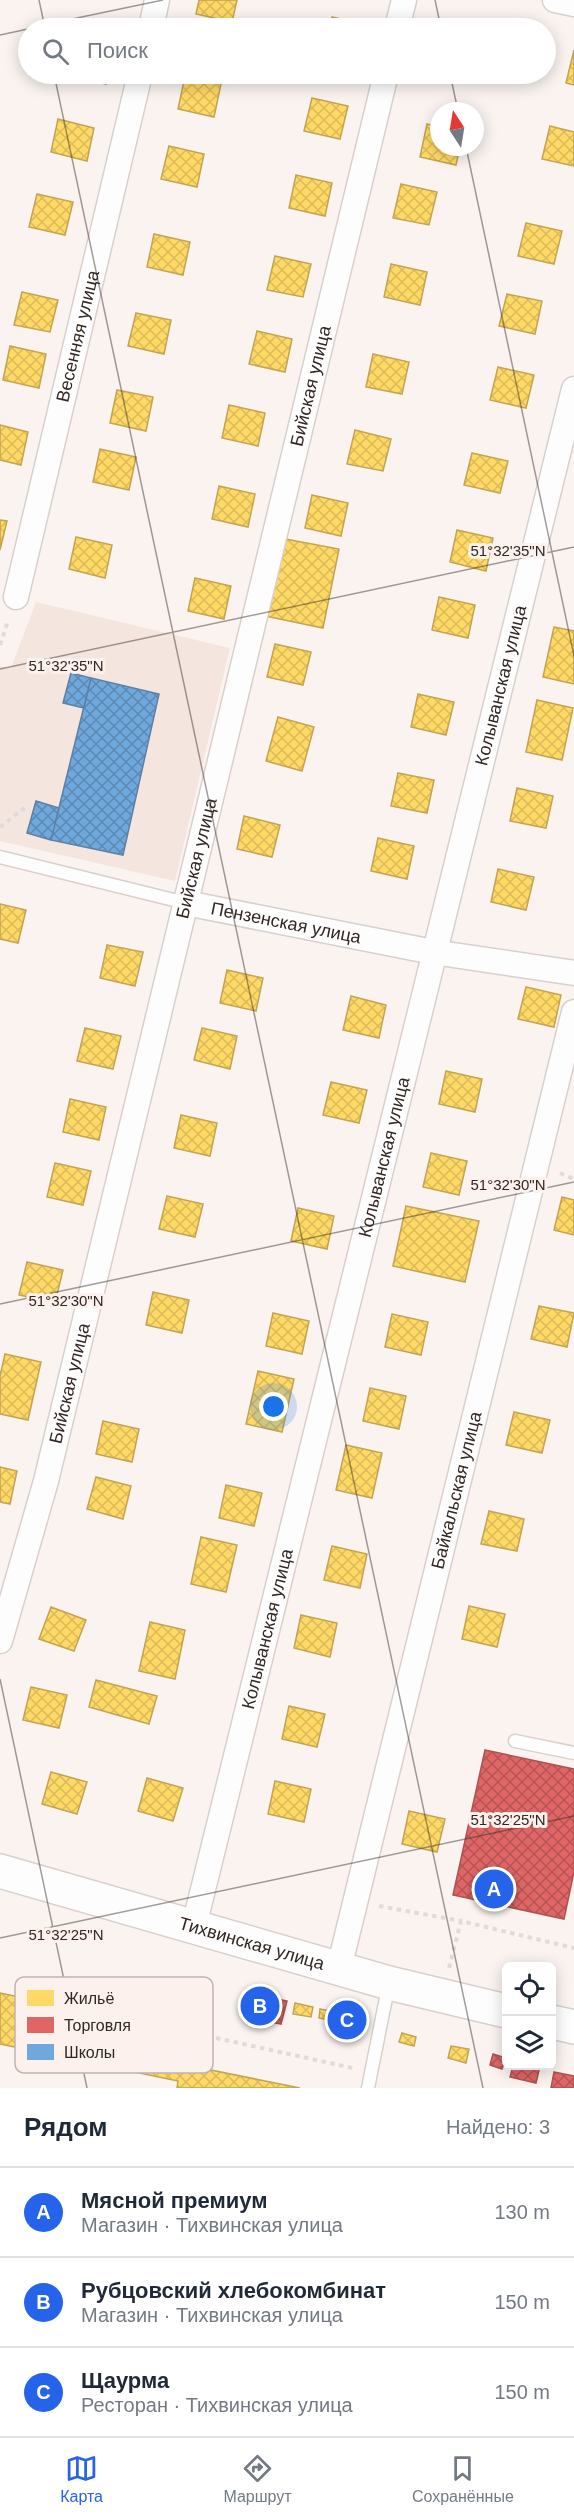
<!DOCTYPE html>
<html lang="ru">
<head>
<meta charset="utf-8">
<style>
	:root { --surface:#fff; --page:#f6f6f7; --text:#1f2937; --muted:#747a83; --line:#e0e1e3; --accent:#2563eb }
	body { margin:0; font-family:Arial,sans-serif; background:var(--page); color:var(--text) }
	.controls { position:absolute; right:18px; bottom:18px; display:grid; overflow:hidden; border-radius:9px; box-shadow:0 3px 15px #0003 }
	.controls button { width:54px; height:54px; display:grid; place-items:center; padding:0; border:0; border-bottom:2px solid var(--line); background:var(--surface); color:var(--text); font:30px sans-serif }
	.compass { position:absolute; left:430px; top:102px; width:54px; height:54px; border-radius:50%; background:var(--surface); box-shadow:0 3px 15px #0003; rotate:348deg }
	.you { position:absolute; left:274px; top:1407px; width:21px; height:21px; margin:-15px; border:4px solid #fff; border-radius:50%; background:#1a73e8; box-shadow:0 0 0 9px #1a73e833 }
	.badge { display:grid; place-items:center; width:39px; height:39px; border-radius:50%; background:var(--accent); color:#fff; font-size:20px; font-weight:700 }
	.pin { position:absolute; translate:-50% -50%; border:3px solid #fff; box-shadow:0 2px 6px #0006 }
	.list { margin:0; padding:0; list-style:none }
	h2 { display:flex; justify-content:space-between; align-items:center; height:78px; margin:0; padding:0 24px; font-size:26px }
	h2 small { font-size:20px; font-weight:400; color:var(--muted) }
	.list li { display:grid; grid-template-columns:39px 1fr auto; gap:18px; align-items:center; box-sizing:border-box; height:90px; padding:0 24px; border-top:2px solid var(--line) }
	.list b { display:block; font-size:22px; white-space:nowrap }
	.list p { margin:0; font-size:20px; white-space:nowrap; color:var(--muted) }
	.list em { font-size:20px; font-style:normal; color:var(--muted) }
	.icon { flex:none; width:33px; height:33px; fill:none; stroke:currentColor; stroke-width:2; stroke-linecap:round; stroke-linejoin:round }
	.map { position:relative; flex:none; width:574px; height:2088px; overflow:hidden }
	.search { position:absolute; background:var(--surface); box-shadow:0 3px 15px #0003; left:18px; right:18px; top:18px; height:66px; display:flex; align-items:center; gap:15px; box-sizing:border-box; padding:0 21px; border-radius:33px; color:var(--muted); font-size:22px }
	.sheet { height:348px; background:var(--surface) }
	nav { display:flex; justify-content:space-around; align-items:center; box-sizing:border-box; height:84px; border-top:2px solid var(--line); background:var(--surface); font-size:16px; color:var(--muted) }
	nav a { display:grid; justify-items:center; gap:3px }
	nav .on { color:var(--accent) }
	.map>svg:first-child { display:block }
</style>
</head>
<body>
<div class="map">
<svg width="574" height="2088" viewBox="0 0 574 2088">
	<defs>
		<pattern id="homes-cross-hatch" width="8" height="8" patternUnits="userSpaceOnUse" patternTransform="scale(1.5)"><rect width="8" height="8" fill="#ffd966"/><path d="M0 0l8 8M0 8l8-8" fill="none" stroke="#dbba58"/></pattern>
		<pattern id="shops-cross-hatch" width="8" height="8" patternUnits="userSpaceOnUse" patternTransform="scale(1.5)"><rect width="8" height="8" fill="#e06666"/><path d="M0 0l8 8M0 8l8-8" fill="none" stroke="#b65454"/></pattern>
		<pattern id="schools-cross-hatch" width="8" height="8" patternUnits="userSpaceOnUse" patternTransform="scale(1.5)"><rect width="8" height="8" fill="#6fa8dc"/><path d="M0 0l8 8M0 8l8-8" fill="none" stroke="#5c89b2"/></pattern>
	</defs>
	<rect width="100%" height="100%" fill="#faf3f0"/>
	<path fill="#f5e5df" d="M36 602 230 648 175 881 0 841V666L11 668Z"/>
	<path fill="url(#homes-cross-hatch)" stroke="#c2a452" stroke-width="1.5" d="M199 0H237L232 22 196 14Z
		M332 17 368 25 367 28H330Z
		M574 50V85L566 83Z
		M71 74H109L106 84 71 76Z
		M185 76 221 84 214 117 178 109Z
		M312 98 348 106 340 139 304 131Z
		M58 119 94 128 87 161 51 152Z
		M427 124 439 127V147H460L456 165 420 157Z
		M550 126 574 132V166L542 159Z
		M169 146 204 154 197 187 161 179Z
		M296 175 332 183 325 216 289 208Z
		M401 184 437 192 429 225 393 218Z
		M37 194 73 202 65 235 29 227Z
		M526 223 562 231 554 264 518 256Z
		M154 234 190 242 183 275 147 267Z
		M275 256 311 264 303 297 267 290Z
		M391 264 427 272 420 305 384 297Z
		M22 292 58 300 50 332 14 325Z
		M507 294 542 301 535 334 499 326Z
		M136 313 171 320 164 354 128 346Z
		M257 331 292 339 285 372 249 364Z
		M10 346 46 354 39 388 3 380Z
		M373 354 409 362 402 394 366 387Z
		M498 367 534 375 526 408 490 400Z
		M117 390 153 397 146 431 110 423Z
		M229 405 265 413 258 446 222 438Z
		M0 425 28 432 21 465 0 460Z
		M355 430 391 439 383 471 347 464Z
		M100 449 136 457 129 490 93 482Z
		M472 453 508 461 500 493 464 485Z
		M219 486 255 494 248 527 212 519Z
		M312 495 348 503 341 536 305 528Z
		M0 520 7 521 0 550Z
		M457 530 493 538 486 571 450 562Z
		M76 537 112 545 105 578 69 569Z
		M280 538 339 549 323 628 265 616Z
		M195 578 231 586 224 619 188 611Z
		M439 597 475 605 468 638 432 630Z
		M554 627 574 631V684L543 677Z
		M275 644 311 652 303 685 267 677Z
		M418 694 454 702 446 735 411 727Z
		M537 700 573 708 562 760 526 752Z
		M278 717 314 727 302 771 266 761Z
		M398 773 434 780 427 813 391 806Z
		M517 788 553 796 546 828 510 821Z
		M244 816 280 825 272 857 237 849Z
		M378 838 414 846 407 879 371 871Z
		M498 869 534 877 526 910 491 902Z
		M0 904 26 910 18 943 0 939Z
		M107 945 143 952 135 986 100 978Z
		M227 970 263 978 256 1011 220 1003Z
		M526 987 561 995 554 1027 518 1019Z
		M351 996 386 1005 379 1038 343 1030Z
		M85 1028 121 1036 113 1069 77 1061Z
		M202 1028 237 1036 230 1069 194 1060Z
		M446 1071 482 1079 475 1112 439 1104Z
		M331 1082 367 1090 359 1123 323 1115Z
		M70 1099 106 1107 99 1140 63 1132Z
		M181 1115 217 1123 210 1156 174 1148Z
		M431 1153 467 1161 459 1195 423 1187Z
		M55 1163 91 1171 83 1205 47 1197Z
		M167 1196 203 1204 195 1237 159 1229Z
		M562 1197 574 1200V1235L554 1230Z
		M406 1206 479 1221 465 1282 393 1266Z
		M298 1208 334 1216 327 1249 291 1241Z
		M27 1262 63 1270 55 1303 19 1295Z
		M153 1292 189 1300 182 1333 146 1325Z
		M539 1306 574 1313 567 1347 531 1339Z
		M273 1313 309 1321 302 1354 266 1346Z
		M392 1314 428 1322 421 1355 385 1347Z
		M5 1354 41 1362 28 1420 0 1414V1376Z
		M258 1371 294 1379 282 1432 246 1424Z
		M370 1388 406 1396 399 1429 363 1421Z
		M514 1412 550 1420 542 1453 506 1445Z
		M103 1421 139 1429 132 1462 96 1454Z
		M346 1445 382 1453 372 1498 336 1490Z
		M0 1467 17 1471 10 1504 0 1502Z
		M96 1477 131 1486 123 1519 87 1509Z
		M226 1485 262 1493 254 1526 219 1518Z
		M489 1511 524 1519 517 1551 481 1544Z
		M201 1537 237 1545 226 1592 191 1584Z
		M332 1546 367 1554 360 1588 324 1580Z
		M469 1606 505 1614 497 1647 462 1639Z
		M51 1607 86 1620 74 1651 39 1639Z
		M301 1615 337 1623 330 1657 294 1648Z
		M150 1622 185 1630 175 1679 139 1671Z
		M96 1680 157 1696 149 1724 89 1707Z
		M31 1687 67 1695 59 1728 23 1720Z
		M289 1706 325 1714 317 1747 282 1739Z
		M51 1772 87 1782 77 1814 42 1804Z
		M147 1778 183 1788 173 1821 138 1811Z
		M275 1781 311 1789 304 1822 268 1814Z
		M409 1811 445 1819 437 1852 402 1844Z
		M0 1993 188 2032 181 2064 300 2088H177L178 2081 0 2044Z
		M295 2003 313 2007 311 2017 293 2014Z
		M320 2009 331 2011 329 2020 319 2018Z
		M402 2033 416 2037 414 2046 399 2042Z
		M451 2046 469 2049 466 2063 448 2058Z"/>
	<path fill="url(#shops-cross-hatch)" stroke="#ac5352" stroke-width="1.5" d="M485 1750 574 1769V1872L564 1919 453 1895Z
		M255 1994 287 2001 281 2024 244 2016 248 1998Z
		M340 2012 357 2016 355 2027 338 2023Z
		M493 2054 506 2058 502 2069 490 2065Z
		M513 2066H540L536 2083 510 2077Z
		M554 2072 574 2076V2088H551Z"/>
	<path fill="url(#schools-cross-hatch)" stroke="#5d81a4" stroke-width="1.5" d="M71 673 91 678 84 708 63 703Z
		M91 678 159 694 123 855 51 840Z
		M36 801 59 808 51 840 27 833Z"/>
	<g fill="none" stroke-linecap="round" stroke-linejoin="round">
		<g stroke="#d9d0cc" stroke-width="15">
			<path id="service" d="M0 857 186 903
				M515 1741 574 1753
				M368 2088 389 1983"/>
		</g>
		<g stroke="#d9d0cc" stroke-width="27">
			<g id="minor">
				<path d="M555 0 574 4"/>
				<path d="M151 28 157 0"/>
				<path d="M397 28 404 0"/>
				<path id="s1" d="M16 597 140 74"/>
				<path id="s2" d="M186 903 433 952 574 973"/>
				<path id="s3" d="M0 1641 46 1481 386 74"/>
				<path id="s4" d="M194 1926 574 389"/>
				<path id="s5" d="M339 1968 574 1012"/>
			</g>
		</g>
		<g stroke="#d9d0cc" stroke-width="36">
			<g id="secondary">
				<path id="s6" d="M0 1871 389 1983 506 2011"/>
				<path d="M552 2022 574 2027"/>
			</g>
		</g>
		<path stroke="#dedcdb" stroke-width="4" stroke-dasharray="4.5 4.5" stroke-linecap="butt" d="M0 645 8 621
			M0 827 27 806
			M560 1173 574 1179
			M379 1906 461 1921
			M449 1968 461 1921 574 1948
			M216 2038 353 2068"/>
		<use href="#service" stroke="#fefdfd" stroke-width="12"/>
		<use href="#minor" stroke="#fefdfd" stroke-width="24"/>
		<use href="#secondary" stroke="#fefdfd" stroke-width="33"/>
	</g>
	<path fill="none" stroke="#322723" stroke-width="1.5" stroke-opacity="0.45" d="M39 0 45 28M435 0 441 28M29 28 163 0M0 35 28 29M54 74 483 2088M450 74 458 111M466 147 574 656M0 669 574 547M0 1304 574 1182M0 1679 87 2088M0 1938 574 1816"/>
	<g text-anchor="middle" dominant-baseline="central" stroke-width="6" stroke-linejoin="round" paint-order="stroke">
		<g font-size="18" fill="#322723" stroke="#fdf1ed">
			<text stroke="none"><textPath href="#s1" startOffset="268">Весенняя улица</textPath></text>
			<text stroke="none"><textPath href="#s3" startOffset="1293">Бийская улица</textPath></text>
			<text stroke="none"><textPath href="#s4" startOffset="1278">Колыванская улица</textPath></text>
			<text stroke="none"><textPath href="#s3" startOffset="807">Бийская улица</textPath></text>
			<text stroke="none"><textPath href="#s2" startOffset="102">Пензенская улица</textPath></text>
			<text stroke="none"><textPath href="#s4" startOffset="792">Колыванская улица</textPath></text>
			<text stroke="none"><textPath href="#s3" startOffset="267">Бийская улица</textPath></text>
			<text stroke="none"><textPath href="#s5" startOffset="492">Байкальская улица</textPath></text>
			<text stroke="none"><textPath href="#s4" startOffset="306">Колыванская улица</textPath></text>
			<text stroke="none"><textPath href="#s6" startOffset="262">Тихвинская улица</textPath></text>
		</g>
	</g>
	<rect x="15" y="1977" width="198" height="96" rx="9" fill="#fdf1ed" stroke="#c0b4b0" stroke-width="1.5"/>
	<rect x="27" y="1990" width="27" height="16" fill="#ffd966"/>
	<rect x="27" y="2017" width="27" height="16" fill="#e06666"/>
	<rect x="27" y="2044" width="27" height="16" fill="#6fa8dc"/>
	<g font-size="16" fill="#322723">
		<text x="64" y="2004">Жильё</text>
		<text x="64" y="2031">Торговля</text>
		<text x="64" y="2058">Школы</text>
	</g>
	<g font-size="15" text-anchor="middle" fill="#322723" stroke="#fdf1ed" stroke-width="6" stroke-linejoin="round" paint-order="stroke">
		<text x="508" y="556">51°32'35"N</text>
		<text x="66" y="671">51°32'35"N</text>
		<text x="508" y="1190">51°32'30"N</text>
		<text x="66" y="1306">51°32'30"N</text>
		<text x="508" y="1825">51°32'25"N</text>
		<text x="66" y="1940">51°32'25"N</text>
	</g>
</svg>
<div class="controls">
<button><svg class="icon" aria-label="locate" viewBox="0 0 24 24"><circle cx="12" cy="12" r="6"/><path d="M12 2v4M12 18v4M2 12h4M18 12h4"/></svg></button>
<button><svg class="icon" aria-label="layers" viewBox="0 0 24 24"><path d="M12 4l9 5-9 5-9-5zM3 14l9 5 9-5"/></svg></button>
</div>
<svg class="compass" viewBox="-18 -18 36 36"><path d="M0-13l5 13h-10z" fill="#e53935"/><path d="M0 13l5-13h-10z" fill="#747a83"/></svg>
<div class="you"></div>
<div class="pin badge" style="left:494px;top:1889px">A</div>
<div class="pin badge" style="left:260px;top:2006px">B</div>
<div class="pin badge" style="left:347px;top:2020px">C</div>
<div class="search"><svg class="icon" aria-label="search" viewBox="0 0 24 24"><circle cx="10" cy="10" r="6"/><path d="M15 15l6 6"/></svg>Поиск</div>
</div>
<section class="sheet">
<h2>Рядом<small>Найдено: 3</small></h2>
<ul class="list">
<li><span class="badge">A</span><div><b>Мясной премиум</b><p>Магазин · Тихвинская улица</p></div><em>130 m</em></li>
<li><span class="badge">B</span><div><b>Рубцовский хлебокомбинат</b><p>Магазин · Тихвинская улица</p></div><em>150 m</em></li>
<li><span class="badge">C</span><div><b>Щаурма</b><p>Ресторан · Тихвинская улица</p></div><em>150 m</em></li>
</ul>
</section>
<nav>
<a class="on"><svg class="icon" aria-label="map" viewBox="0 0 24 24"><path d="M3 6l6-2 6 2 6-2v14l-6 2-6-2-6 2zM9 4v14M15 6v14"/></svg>Карта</a>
<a><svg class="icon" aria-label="directions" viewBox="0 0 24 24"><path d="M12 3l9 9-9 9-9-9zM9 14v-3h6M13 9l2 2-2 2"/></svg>Маршрут</a>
<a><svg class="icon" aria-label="saved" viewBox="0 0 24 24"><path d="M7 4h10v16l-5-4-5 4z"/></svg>Сохранённые</a>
</nav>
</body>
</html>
